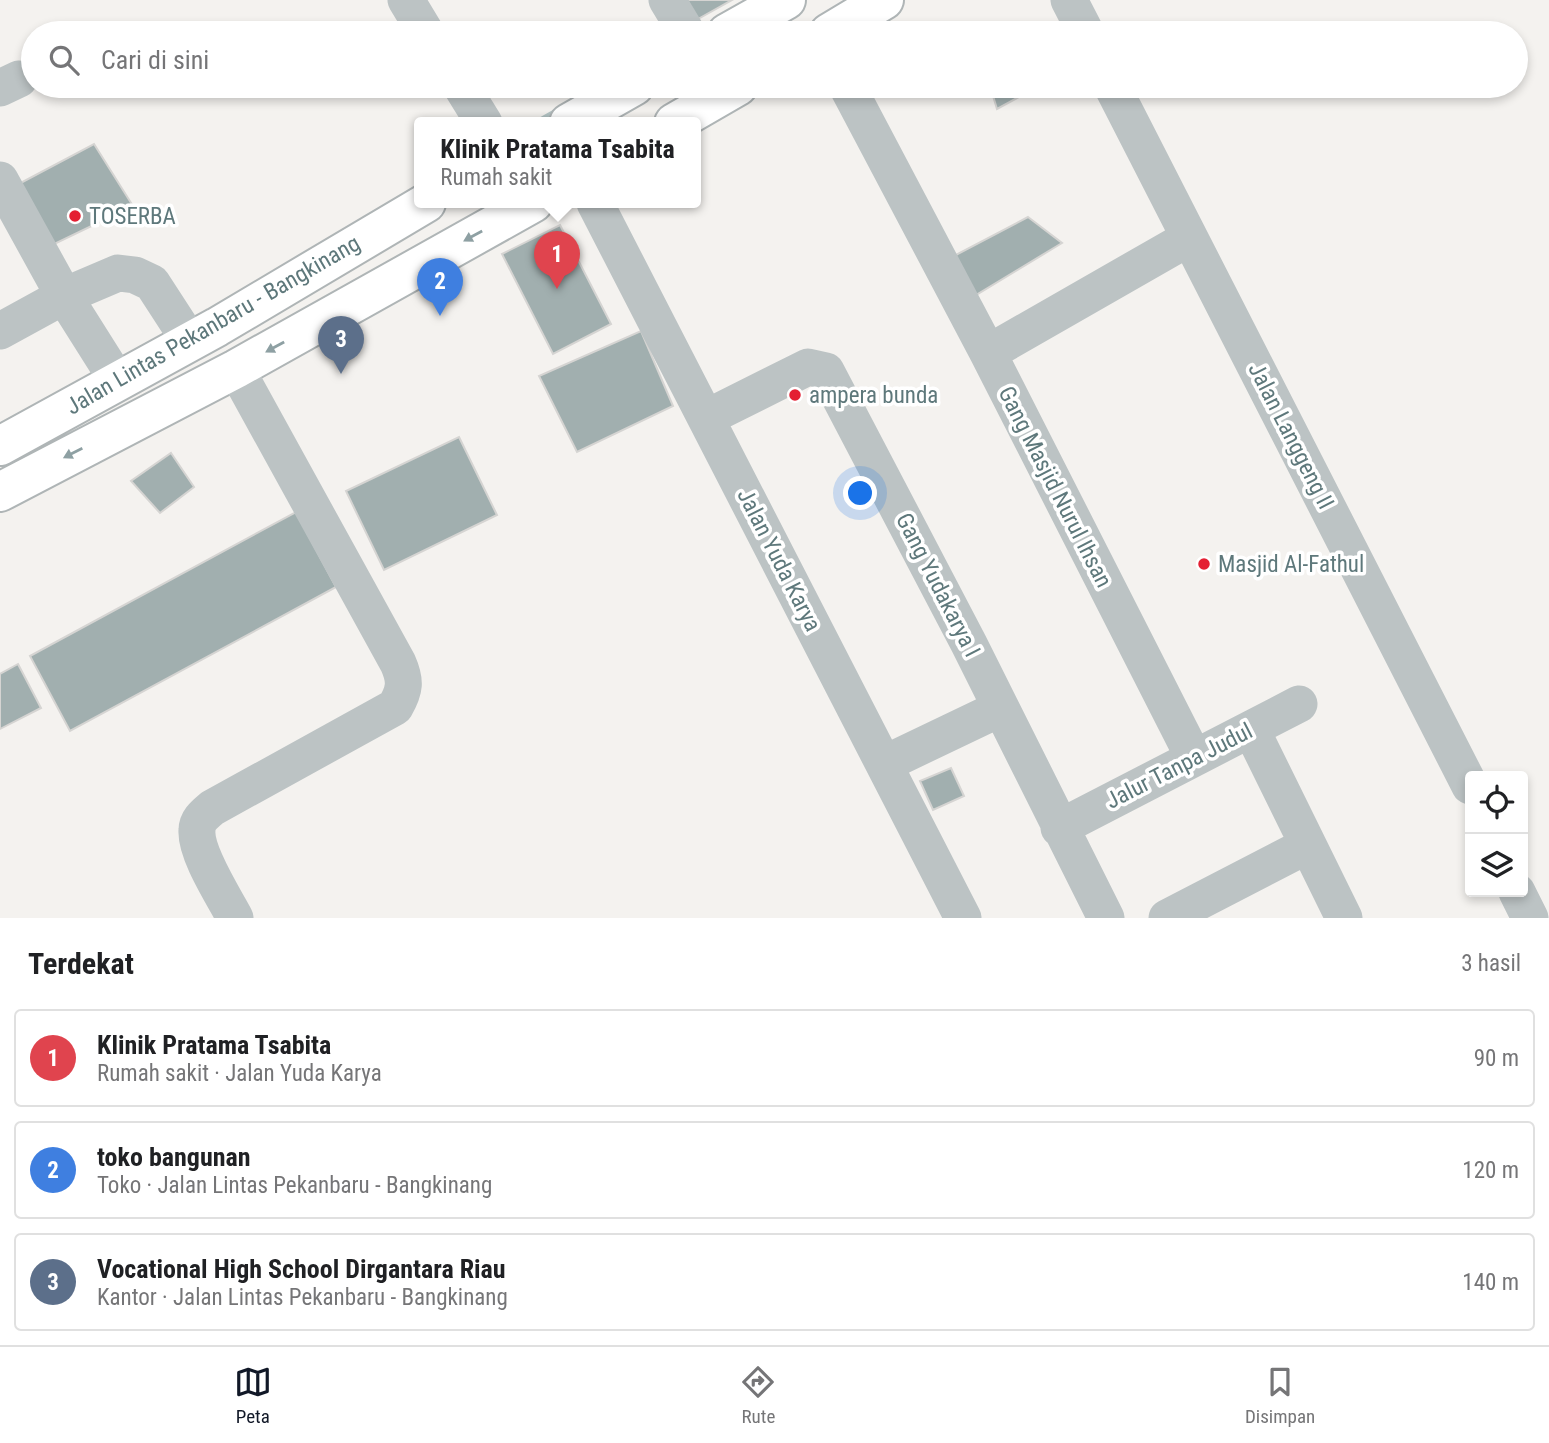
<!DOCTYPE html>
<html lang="id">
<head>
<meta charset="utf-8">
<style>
	:root { --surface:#fff; --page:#f6f6f6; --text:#202124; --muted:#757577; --line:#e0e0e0; --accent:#111827 }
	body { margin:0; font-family:"Roboto Condensed",sans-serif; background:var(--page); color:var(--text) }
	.controls { position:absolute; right:21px; bottom:21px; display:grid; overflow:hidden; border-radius:7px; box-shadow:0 4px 10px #0003 }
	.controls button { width:63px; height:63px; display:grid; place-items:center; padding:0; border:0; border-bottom:2px solid var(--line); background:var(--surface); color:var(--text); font:35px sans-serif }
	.you { position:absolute; left:861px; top:494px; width:24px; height:24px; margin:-18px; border:5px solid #fff; border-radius:50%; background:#1a73e8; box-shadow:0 0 0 10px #1a73e833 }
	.badge { display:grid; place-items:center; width:46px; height:46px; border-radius:50%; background:var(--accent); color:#fff; font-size:23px; font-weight:700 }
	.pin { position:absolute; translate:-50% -58px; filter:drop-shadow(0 2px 4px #0008) }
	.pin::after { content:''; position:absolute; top:37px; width:24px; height:21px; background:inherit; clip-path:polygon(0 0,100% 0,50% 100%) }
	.popup { position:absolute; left:414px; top:117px; width:287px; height:91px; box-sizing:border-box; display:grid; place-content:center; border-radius:7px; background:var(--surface); filter:drop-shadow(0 2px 5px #0005); font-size:23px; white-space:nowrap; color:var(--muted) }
	.popup b { font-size:26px; color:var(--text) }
	.popup::after { content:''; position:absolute; left:50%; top:100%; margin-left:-14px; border:14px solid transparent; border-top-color:var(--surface) }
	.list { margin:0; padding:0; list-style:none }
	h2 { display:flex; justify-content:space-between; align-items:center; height:91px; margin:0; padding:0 28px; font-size:30px }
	h2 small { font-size:23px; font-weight:400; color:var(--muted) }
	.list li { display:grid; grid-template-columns:46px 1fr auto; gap:21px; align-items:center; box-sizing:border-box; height:98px; margin:0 14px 14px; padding:0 14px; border:2px solid var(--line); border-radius:7px }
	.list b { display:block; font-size:26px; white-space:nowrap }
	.list p { margin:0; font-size:23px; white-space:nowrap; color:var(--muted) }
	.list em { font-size:23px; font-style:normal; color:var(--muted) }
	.icon { flex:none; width:38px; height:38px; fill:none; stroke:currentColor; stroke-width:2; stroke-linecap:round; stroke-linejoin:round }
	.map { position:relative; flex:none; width:1549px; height:918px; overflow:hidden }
	.search { position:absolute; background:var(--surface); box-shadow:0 4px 10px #0003; left:21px; right:21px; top:21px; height:77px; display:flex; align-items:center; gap:18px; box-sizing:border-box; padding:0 24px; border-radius:38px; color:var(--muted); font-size:26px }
	.sheet { height:427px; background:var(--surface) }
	nav { display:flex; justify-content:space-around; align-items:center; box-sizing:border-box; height:98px; border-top:2px solid var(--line); background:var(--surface); font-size:19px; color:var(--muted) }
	nav a { display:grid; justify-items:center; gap:4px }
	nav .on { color:var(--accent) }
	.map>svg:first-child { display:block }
</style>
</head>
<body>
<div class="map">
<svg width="1549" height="918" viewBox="0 0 1549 918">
	<rect width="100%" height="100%" fill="#f4f2ef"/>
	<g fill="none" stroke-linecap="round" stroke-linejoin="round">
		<path stroke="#b3c4c4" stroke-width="8" d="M705 30 718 23
			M538 123 561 110"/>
	</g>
	<path fill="#a1afaf" stroke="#d5d4d2" stroke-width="2" d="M685 0H732L698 19Z
		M1020 23 1025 33H993Z
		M990 86H1039L997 109Z
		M94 144 133 206 44 249 13 187Z
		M1028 217 1062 243 976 295 954 256Z
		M560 225 611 324 553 354 502 254Z
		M641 331 673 406 577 452 539 376Z
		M459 437 497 515 384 570 346 491Z
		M171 453 194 487 160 513 131 481Z
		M296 512 336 587 70 731 30 656Z
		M18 664 41 708 0 729V674Z
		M951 768 964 796 933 810 920 781Z"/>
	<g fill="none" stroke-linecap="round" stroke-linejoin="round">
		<g stroke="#afb5b6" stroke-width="42">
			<path id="highway" d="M727 33 786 0
				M829 33 884 0
				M569 123 634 86
				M674 123 738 86
				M0 446 217 327 426 203
				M0 492 236 369 533 203"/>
		</g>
		<path stroke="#bcc3c4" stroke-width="37" d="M406 0 426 33
			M667 0 687 33
			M1069 0 1086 33
			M847 86 988 353 1194 758
			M1112 86 1470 786
			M0 88 19 79
			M463 89 484 123
			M0 180 64 296 117 380
			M595 203 963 918
			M0 331 64 296 118 273 135 275 152 283 189 340
			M988 353 1189 238
			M706 418 808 367 826 371 969 644 1106 918
			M1251 729 1344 918
			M884 764 1001 708
			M1059 828 1299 704
			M1517 892 1530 918
			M235 918C224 897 195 853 197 830 197 820 205 814 212 808L395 707C405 690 406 681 398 663L236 369
			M1167 918 1308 845"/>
		<use href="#highway" stroke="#fff" stroke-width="38"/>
	</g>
	<defs><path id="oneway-solid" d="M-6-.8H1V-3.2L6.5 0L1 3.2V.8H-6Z" transform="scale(1.75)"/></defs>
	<g fill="#8ea0a3">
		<use href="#oneway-solid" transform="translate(473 236) rotate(151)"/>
		<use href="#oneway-solid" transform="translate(275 347) rotate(151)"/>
		<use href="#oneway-solid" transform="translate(73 453) rotate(153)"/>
	</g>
	<g fill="#e41f32" stroke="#fff" stroke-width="2.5">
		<circle cx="75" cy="216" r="7"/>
		<circle cx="795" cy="395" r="7"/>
		<circle cx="1204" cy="564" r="7"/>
	</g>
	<g text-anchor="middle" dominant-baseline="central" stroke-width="7" stroke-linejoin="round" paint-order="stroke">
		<g font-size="23" fill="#5e787b" stroke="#fff" text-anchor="start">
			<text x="89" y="216">TOSERBA</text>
			<text x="809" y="395">ampera bunda</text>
			<text x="1218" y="564">Masjid Al-Fathul</text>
		</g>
		<g font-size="23" fill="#5e787b" stroke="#fff">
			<text transform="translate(213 325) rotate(-30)">Jalan Lintas Pekanbaru - Bangkinang</text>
			<text transform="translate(1291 436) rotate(63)">Jalan Langgeng II</text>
			<text transform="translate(1055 487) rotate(63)">Gang Masjid Nurul Ihsan</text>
			<text transform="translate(779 560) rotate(63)">Jalan Yuda Karya</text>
			<text transform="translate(938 585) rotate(63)">Gang Yudakarya I</text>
			<text transform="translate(1179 766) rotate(-27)">Jalur Tanpa Judul</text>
		</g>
	</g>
</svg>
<div class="controls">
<button><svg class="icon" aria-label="locate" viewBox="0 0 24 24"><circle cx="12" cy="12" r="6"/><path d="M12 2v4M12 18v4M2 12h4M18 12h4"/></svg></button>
<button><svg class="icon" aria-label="layers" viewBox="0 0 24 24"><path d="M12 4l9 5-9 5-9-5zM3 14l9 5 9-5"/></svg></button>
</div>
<div class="you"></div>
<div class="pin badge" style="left:557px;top:289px;background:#e0444e">1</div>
<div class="popup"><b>Klinik Pratama Tsabita</b>Rumah sakit</div>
<div class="pin badge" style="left:440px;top:316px;background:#3f7fe0">2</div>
<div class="pin badge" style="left:341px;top:374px;background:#5c6f8a">3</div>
<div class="search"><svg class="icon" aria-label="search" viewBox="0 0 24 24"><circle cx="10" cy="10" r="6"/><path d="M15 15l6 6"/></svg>Cari di sini</div>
</div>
<section class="sheet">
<h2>Terdekat<small>3 hasil</small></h2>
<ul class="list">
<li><span class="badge" style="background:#e0444e">1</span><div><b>Klinik Pratama Tsabita</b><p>Rumah sakit · Jalan Yuda Karya</p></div><em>90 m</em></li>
<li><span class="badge" style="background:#3f7fe0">2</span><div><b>toko bangunan</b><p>Toko · Jalan Lintas Pekanbaru - Bangkinang</p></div><em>120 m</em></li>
<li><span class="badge" style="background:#5c6f8a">3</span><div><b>Vocational High School Dirgantara Riau</b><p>Kantor · Jalan Lintas Pekanbaru - Bangkinang</p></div><em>140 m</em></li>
</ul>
</section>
<nav>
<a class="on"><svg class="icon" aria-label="map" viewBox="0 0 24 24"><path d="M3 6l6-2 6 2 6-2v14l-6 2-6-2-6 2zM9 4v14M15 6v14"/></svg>Peta</a>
<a><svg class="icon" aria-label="directions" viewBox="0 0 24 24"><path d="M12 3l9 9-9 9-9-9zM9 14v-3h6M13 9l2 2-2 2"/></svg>Rute</a>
<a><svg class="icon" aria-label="saved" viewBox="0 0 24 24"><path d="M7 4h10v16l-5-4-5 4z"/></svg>Disimpan</a>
</nav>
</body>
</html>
